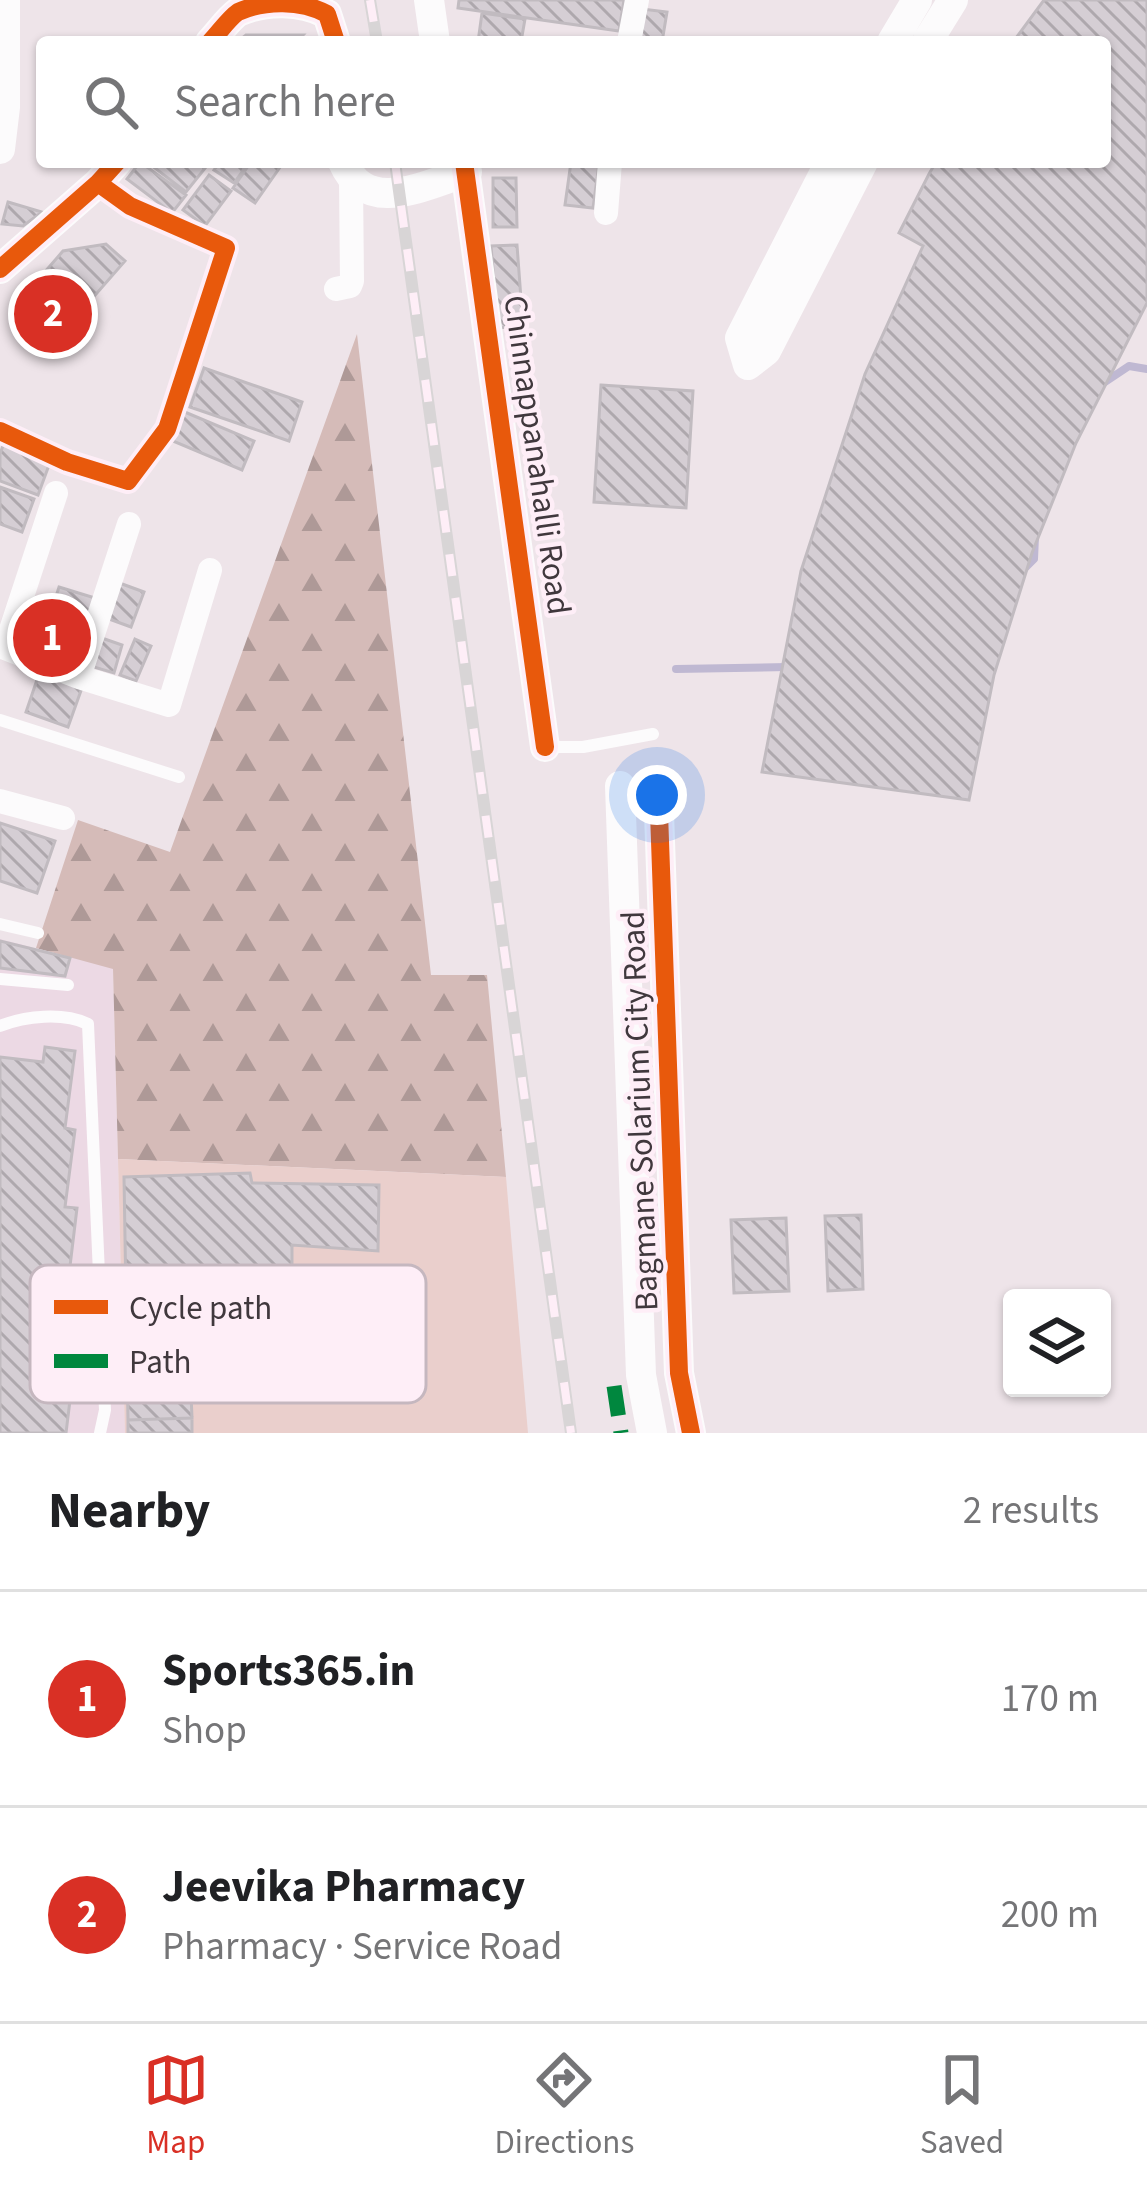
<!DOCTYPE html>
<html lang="en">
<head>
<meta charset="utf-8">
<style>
	:root { --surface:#fff; --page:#f6f6f6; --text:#202124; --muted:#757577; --line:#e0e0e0; --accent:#d93025 }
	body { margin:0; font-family:"Source Sans 3",sans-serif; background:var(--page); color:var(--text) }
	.controls { position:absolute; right:36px; bottom:36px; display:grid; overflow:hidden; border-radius:12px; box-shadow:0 3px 9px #0004 }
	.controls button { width:108px; height:108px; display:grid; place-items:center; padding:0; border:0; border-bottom:3px solid var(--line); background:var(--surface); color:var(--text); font:60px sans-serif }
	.you { position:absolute; left:657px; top:795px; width:42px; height:42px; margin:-30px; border:9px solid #fff; border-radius:50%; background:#1a73e8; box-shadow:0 0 0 18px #1a73e833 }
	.badge { display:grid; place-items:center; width:78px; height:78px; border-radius:50%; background:var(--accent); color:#fff; font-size:39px; font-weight:700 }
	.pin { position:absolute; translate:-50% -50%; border:6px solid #fff; box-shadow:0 3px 12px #0006 }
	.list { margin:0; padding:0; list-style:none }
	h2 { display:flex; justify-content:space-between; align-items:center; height:156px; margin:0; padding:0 48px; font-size:51px }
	h2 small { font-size:39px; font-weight:400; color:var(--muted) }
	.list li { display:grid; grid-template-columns:78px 1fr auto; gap:36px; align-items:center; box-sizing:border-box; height:216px; padding:0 48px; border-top:3px solid var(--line) }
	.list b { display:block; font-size:45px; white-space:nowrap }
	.list p { margin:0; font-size:39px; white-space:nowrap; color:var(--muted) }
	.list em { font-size:39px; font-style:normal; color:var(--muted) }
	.icon { flex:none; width:66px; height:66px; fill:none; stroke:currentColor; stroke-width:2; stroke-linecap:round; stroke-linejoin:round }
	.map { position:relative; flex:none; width:1147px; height:1433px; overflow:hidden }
	.search { position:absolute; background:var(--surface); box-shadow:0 3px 9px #0004; left:36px; right:36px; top:36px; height:132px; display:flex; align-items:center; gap:30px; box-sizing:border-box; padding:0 42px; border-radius:12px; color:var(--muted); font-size:45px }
	.sheet { height:588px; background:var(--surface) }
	nav { display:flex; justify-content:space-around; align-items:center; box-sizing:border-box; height:168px; border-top:3px solid var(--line); background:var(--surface); font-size:33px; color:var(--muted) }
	nav a { display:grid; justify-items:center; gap:6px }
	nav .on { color:var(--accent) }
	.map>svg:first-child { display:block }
</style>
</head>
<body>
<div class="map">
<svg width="1147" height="1433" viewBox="0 0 1147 1433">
	<defs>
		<pattern id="forest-firs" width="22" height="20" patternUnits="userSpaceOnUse" patternTransform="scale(3)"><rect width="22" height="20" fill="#d5bbb8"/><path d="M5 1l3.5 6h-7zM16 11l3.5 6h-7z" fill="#ae9997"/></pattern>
		<pattern id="building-back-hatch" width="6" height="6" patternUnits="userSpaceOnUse" patternTransform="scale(3)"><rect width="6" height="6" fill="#d5ced4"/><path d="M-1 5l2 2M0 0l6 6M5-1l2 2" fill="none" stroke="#aea8ad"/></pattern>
	</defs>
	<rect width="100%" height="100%" fill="#eee4e9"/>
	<path fill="#ecd9e4" d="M0 939 113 968 125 1433H0Z"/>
	<path fill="url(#forest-firs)" d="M357 334 431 975H487L506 1177 118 1159 113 969 36 948 78 820 170 852Z"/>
	<path fill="#eacfcc" d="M118 1159 506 1177 528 1433H125Z"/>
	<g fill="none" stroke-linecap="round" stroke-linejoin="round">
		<path stroke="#bfb8d2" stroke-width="8" d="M1102 384 1129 366 1147 369
			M1023 570 1034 559 1035 536
			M676 669 788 667"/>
	</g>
	<path fill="url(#building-back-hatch)" stroke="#c1bbc0" stroke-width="3" d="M459 0H624L619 31 458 8Z
		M1044 0H1147V303L1076 443 1032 553 994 675 969 800 762 772 801 571 865 374 923 246 899 233 929 174 936 162H1105V42H1013Z
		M642 9 667 12 662 42H636Z
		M482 13 525 19 521 42H478Z
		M246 35H303L296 42H237Z
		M140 162 186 195 172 213 127 179Z
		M147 162H210L186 192Z
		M220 162H249L234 183 214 170Z
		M251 162 283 163 255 203 233 188Z
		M571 162 599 164 593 208 565 205Z
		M209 175 231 191 205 226 183 210Z
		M493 178H516L517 227H493Z
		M8 202 42 212 23 226 2 224Z
		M106 244 125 261 56 340 16 305 63 251Z
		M517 245 523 326 498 328 491 246Z
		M204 368 302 402 289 441 190 407Z
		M601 385 693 391 686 508 594 502Z
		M180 410 254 441 242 470 168 439Z
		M5 440 52 457 38 495 0 481V454Z
		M0 487 34 499 22 532 0 524Z
		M114 581 144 592 131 627 101 616Z
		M59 587 95 598 85 629 49 618Z
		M47 623 80 632 70 666 37 656Z
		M96 636 122 645 114 673 87 665Z
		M135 639 151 646 136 681 120 675Z
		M40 671 83 685 68 727 26 712Z
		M0 823 55 841 37 893 0 881Z
		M0 941 70 958 65 976 0 968Z
		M45 1047 75 1051 65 1128 75 1130 65 1207 77 1208 67 1291 83 1294 66 1433H0V1057L43 1062Z
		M250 1173 252 1183 379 1185 378 1251 292 1245V1307L201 1310V1369L190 1370 192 1418 128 1420 124 1177Z
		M861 1215 863 1289 828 1291 825 1216Z
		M786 1218 789 1291 734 1293 731 1220Z
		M192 1418V1433H128V1420Z"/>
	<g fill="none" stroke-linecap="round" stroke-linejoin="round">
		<path stroke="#fcfbfc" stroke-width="12" d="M0 720 179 777
			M547 747H583L653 734
			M0 924 38 933
			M0 979 68 985
			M0 1026C25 1016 63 1012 88 1024L105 1410 100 1433"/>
		<path stroke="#fcfbfc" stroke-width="24" d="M629 42 637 0
			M606 213 610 162
			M336 289 350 286 352 281 351 182
			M0 431 67 462 128 481 167 429 226 248 130 206 98 183
			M0 646 79 677 129 524
			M5 648 56 493
			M79 677 169 705 210 570
			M0 801 63 818"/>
		<path stroke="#fcfbfc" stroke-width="30" d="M429 0 435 42
			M210 42C219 33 228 19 238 12 265 0 301 0 327 14L336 42
			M892 42 917 0
			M927 42 953 0
			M0 149 5 107V0
			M343 162C367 217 424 185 467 172
			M464 162 545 747
			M830 162 740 338 748 365 766 351 863 162
			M0 269 98 183 117 162
			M658 785 679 1373 691 1433
			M620 786 641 1375 652 1433"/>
		<g stroke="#d8d5d6" stroke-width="12">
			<path id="rail" d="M370 0 377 42
				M395 162 571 1433"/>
		</g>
		<use href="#rail" stroke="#feeef7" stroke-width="8" stroke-dasharray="22" stroke-linecap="butt"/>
		<path stroke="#00873e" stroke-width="15" stroke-dasharray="30 15" stroke-linecap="butt" d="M614 1386 621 1433"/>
		<g stroke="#feeef7" stroke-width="26">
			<path id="cycleway" d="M210 42C219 33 228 19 238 12 265 0 301 0 327 14L336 42
				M464 162 545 747
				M0 269 98 183 117 162
				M0 431 67 462 128 481 167 429 226 248 130 206 98 183
				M658 785 679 1373 691 1433"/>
		</g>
		<use href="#cycleway" stroke="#e8590c" stroke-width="18"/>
	</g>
	<g text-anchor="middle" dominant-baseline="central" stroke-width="9" stroke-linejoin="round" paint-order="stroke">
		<g font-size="33" fill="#40383d" stroke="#feeef7">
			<text transform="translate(537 455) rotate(82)">Chinnappanahalli Road</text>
			<text transform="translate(640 1111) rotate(-92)">Bagmane Solarium City Road</text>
		</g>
	</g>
	<rect x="30" y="1265" width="396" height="138" rx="18" fill="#feeef7" stroke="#c5b7bf" stroke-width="3"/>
	<rect x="54" y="1300" width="54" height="14" fill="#e8590c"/>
	<rect x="54" y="1354" width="54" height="14" fill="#00873e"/>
	<g font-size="33" fill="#40383d">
		<text x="129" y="1319">Cycle path</text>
		<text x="129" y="1373">Path</text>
	</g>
</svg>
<div class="controls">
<button><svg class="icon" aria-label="layers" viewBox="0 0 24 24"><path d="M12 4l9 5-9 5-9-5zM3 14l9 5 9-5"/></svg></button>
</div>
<div class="you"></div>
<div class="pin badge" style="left:52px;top:638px">1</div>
<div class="pin badge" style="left:53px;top:314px">2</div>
<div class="search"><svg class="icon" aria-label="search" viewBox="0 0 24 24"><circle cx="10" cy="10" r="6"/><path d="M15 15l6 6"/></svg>Search here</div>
</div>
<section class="sheet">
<h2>Nearby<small>2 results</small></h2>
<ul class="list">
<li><span class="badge">1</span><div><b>Sports365.in</b><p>Shop</p></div><em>170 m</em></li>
<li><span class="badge">2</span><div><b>Jeevika Pharmacy</b><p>Pharmacy · Service Road</p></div><em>200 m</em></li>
</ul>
</section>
<nav>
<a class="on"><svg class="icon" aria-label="map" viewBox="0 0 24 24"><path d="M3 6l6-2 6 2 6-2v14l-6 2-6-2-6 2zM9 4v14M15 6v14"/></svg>Map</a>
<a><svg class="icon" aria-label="directions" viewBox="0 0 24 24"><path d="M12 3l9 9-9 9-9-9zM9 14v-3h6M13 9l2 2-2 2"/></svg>Directions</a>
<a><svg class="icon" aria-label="saved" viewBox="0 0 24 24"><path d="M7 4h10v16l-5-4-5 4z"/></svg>Saved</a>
</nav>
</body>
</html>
